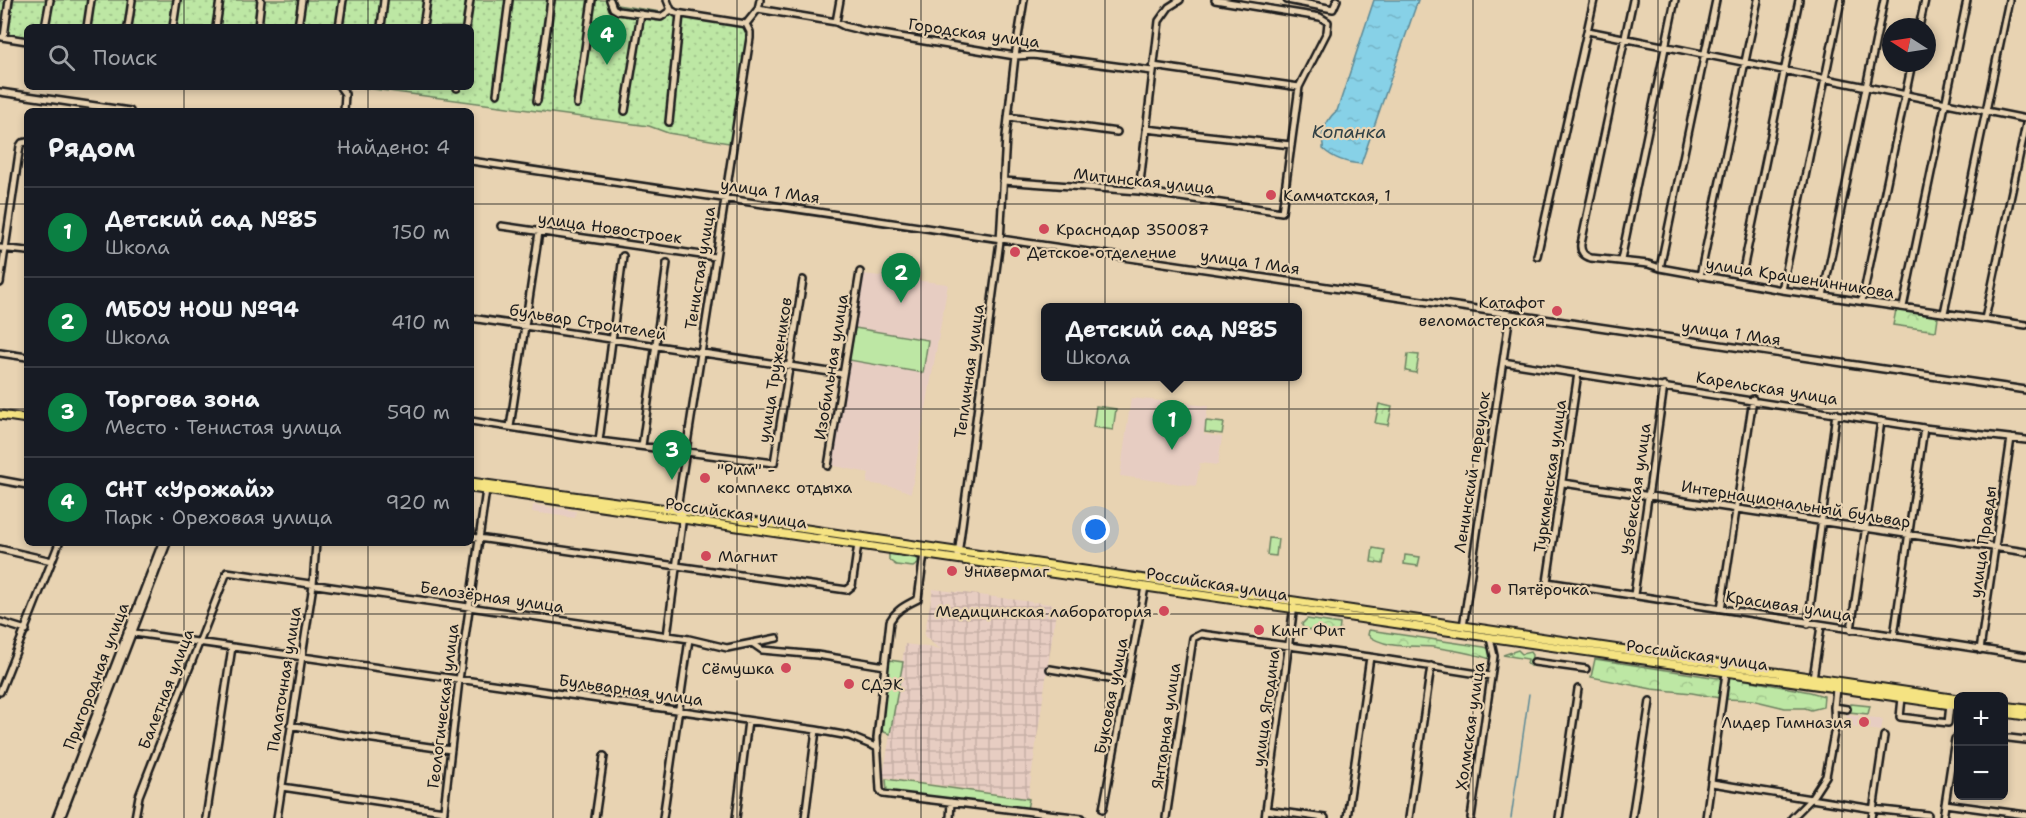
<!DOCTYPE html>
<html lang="ru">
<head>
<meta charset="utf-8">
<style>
	:root { --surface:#171b24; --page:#20242c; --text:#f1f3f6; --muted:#9ea1a6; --line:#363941; --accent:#0b8043 }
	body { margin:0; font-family:"Shantell Sans",sans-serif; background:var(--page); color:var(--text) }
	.controls { position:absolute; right:18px; bottom:18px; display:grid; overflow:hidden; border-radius:9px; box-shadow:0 3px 9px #0003 }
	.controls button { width:54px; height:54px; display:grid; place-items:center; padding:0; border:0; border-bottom:2px solid var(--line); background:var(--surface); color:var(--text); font:30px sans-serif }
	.compass { position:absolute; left:1882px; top:18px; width:54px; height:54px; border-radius:50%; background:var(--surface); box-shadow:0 3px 9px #0003; rotate:282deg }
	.you { position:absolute; left:1096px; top:530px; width:21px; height:21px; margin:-15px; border:4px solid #fff; border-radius:50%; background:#1a73e8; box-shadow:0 0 0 9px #1a73e833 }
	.badge { display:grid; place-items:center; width:39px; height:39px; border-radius:50%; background:var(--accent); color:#fff; font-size:20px; font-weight:700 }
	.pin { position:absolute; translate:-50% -50px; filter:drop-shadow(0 2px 3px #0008) }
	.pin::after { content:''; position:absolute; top:32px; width:21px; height:18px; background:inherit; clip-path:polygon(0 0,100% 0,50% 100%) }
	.popup { position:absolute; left:1041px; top:303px; width:261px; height:78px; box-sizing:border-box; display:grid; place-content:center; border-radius:9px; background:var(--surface); filter:drop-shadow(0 2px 4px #0005); font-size:20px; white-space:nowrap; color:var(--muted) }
	.popup b { font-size:22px; color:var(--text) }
	.popup::after { content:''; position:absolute; left:50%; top:100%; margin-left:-12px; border:12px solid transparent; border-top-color:var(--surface) }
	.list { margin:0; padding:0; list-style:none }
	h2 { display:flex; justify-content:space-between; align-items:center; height:78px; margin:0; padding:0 24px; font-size:26px }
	h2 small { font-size:20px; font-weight:400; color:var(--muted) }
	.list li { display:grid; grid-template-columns:39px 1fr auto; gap:18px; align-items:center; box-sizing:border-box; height:90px; padding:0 24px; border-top:2px solid var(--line) }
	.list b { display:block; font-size:22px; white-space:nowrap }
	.list p { margin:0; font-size:20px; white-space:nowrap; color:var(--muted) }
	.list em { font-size:20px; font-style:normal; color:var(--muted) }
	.icon { flex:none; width:33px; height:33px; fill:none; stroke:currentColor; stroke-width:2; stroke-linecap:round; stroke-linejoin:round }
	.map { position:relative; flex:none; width:2026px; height:818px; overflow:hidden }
	.search { position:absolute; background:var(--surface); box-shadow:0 3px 9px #0003; left:24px; top:24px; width:450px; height:66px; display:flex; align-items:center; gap:15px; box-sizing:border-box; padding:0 21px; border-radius:9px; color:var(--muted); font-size:22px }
	.panel { position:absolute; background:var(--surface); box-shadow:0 3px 9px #0003; left:24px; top:108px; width:450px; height:438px; border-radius:9px }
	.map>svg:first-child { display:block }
</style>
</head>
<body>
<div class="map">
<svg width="2026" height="818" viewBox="0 0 2026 818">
	<defs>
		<pattern id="industrial-grid" width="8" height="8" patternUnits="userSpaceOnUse" patternTransform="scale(1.5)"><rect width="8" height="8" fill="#e7cdc2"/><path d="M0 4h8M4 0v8" fill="none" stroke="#c6afa6"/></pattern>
		<pattern id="forest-crowns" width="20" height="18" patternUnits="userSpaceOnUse" patternTransform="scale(1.5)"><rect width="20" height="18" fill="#bde7a4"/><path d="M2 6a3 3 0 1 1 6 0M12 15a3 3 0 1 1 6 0" fill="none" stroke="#a2c68d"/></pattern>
		<pattern id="garden-dots" width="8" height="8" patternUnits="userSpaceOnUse" patternTransform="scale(1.5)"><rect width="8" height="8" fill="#bde7a4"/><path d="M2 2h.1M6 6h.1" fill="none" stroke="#a2c68d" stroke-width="1.8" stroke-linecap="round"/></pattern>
		<pattern id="water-ripples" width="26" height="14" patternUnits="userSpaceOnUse" patternTransform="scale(1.5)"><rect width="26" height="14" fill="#87d1e7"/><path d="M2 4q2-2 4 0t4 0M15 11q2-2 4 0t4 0" fill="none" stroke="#74b3c6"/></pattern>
	</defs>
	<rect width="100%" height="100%" fill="#e8d3b2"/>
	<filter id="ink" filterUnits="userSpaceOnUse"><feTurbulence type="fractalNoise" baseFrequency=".0167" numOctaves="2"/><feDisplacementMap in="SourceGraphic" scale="12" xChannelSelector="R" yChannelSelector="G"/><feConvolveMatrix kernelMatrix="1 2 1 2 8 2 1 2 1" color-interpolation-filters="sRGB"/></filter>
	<g filter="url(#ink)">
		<path fill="#e7cdc2" d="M863 274 948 284 911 493 898 488 867 483 869 473 830 465Z
			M1131 398 1208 406 1204 434 1222 437 1218 465 1200 463 1196 486 1120 476Z
			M533 505 576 511 575 518 532 512Z
			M1847 714 1883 719 1881 731 1845 726Z"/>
		<path fill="url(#industrial-grid)" d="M933 589 1033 602 1032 611 1034 602 1057 605 1028 798 883 777 905 644 942 649 937 647 924 636Z"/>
		<path fill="#bde7a4" stroke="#6c8260" stroke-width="1.5" d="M855 328 928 340 923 373 849 360Z
			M1408 354 1419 355 1416 373 1406 371Z
			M1096 406 1116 409 1113 430 1093 427Z
			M1206 421 1224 423 1222 434 1205 432Z
			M1269 538 1278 539 1276 556 1267 555Z
			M889 554 916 557 918 560V564L913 567 896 565 889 560Z
			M1405 555 1420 557 1418 566 1404 564Z
			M889 660 903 662 890 734 884 732 880 728Z
			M1851 704 1870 706 1868 714 1849 712Z
			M886 779 1029 799 1027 809 887 791Z"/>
		<path fill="url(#forest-crowns)" stroke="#6c8260" stroke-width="1.5" d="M1896 310 1938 317 1936 331 1893 325Z
			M1379 404 1392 407 1388 425 1375 423Z
			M1373 548 1385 550 1383 564 1371 562Z
			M1307 619 1340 624 1339 633 1335 636 1303 628 1302 624Z
			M1369 630 1484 647 1491 649 1490 659C1473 653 1452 650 1433 647 1412 645 1385 649 1368 635Z
			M1518 650 1522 654 1530 652 1532 655 1531 666 1527 664 1528 659 1503 655Z
			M1595 659 1718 678 1725 676 1810 692 1824 696 1823 707 1811 710 1805 708H1785L1752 700 1725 699 1692 693 1652 689 1591 677Z"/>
		<path fill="url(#garden-dots)" stroke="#6c8260" stroke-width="1.5" d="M0 0H614L617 5 742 25 749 32 733 139 729 143 668 133 649 126 358 87H471V27H27V43L0 39Z"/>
		<path fill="url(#water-ripples)" stroke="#5c8996" stroke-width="1.5" d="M1374 0H1418L1361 164C1346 163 1334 159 1323 149 1324 145 1322 142 1322 138 1322 130 1330 115 1337 111Z"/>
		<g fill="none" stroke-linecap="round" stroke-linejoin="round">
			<path stroke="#5c8996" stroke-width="1.5" d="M1511 818 1529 694"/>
			<g stroke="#1c1c1c" stroke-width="10">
				<path id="minor" d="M610 0 613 8 618 11 661 17 671 10
					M667 0 671 10 676 13 746 24
					M1287 0 1333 9 1337 0
					M1633 0 1581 244C1580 252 1584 256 1591 258L1648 264 1660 268 1782 290 2026 325
					M758 9 836 22 844 26 864 31 1015 56 1033 55 1152 71
					M836 22 840 0
					M746 24 758 9 760 0
					M45 27 50 0
					M87 27 91 0
					M128 27 132 0
					M173 27 177 0
					M216 27 220 0
					M258 27 261 0
					M298 27 302 0
					M339 27 343 0
					M381 27 384 0
					M423 27 427 0
					M466 27 470 0
					M1919 27 1925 0
					M1588 31 2026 119
					M2 37 27 41
					M4 37 9 0
					M1153 66 1299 87
					M340 87 345 94 344 111
					M457 88V87
					M0 92 130 111
					M497 94 509 0
					M537 101 551 0
					M577 104 592 0
					M625 111 641 14
					M1008 117 1117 132
					M669 122 680 14
					M1146 129 1291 145
					M471 161 2026 390
					M1003 181 1139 191 1282 212 1299 87 1327 32 1328 22 1320 17 1215 0
					M1139 191 1159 21 1169 7 1180 0
					M501 226 715 257
					M0 248 27 251
					M1537 256 1594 0
					M1621 260 1675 0
					M1660 268 1716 0
					M1743 270 1799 0
					M1700 276 1758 0
					M0 283 20 146 22 143 27 142
					M1782 290 1841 0
					M1823 296 1884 0
					M1862 301 1912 63
					M1903 307 1967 0
					M1944 313 2009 0
					M471 318 843 374
					M1985 319 2026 124
					M0 353 27 357
					M1503 362 1924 428 2026 440
					M1578 373 1547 582 2026 656
					M471 421 599 441 774 463 803 280
					M510 427 539 232
					M599 441 623 256
					M642 446 667 263
					M828 466 860 272
					M0 480 27 485
					M1563 483 2026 552
					M680 518 677 510 678 502 750 38V32L746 24
					M471 537 847 590 852 586 858 544
					M0 549 52 561
					M924 554 918 599C906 605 897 609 890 621L877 738 880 790 883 794 1082 818
					M958 555 1000 241 1006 136 1015 56 1024 0
					M1634 595 1664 386
					M1721 609 1753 399
					M0 622 26 630
					M1808 624 1836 413
					M1463 627 1510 314
					M1851 630 1881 421
					M127 632 816 730 849 736 878 748
					M667 636 683 516
					M1894 636 1924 428
					M752 643 762 650 817 655 885 666
					M1980 650 2011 438
					M1534 662 1586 669
					M1050 669 1127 682
					M1813 678 1821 626
					M0 692 59 543
					M1902 698 1900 717 1948 723 1950 705
					M1834 707 1847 709
					M290 725 338 734 451 750
					M2009 738 2026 740
					M1712 783 1873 809 1928 815
					M282 787 444 811
					M1945 804 2026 815
					M1103 809 1145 587
					M1266 810 1325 818
					M56 818 162 543
					M61 818 167 543
					M135 818 139 796 227 572 689 639 727 648 777 638
					M206 818 232 647
					M277 818 313 585 316 543
					M443 818 459 680 486 490
					M595 818 604 756
					M663 818 689 639
					M736 818 748 721
					M805 818 816 730
					M950 818 951 802
					M1166 818 1193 638 1201 634 1370 657 1491 676
					M1265 818 1294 606
					M1347 818 1370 657
					M1409 818 1431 666
					M1471 818 1494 656 1490 638
					M1559 818 1578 689
					M1632 818 1650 701
					M1706 818 1726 673
					M1792 818 1811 799 1826 776 1835 728 1834 707 1836 689
					M1872 818 1884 736
					M1943 818 1955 739"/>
			</g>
			<g stroke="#1c1c1c" stroke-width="11">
				<path id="major" d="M0 415 27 419
					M471 482 732 518 1958 699
					M471 488 1958 706
					M2004 706 2026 709
					M2004 713 2026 716"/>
			</g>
			<use href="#minor" stroke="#e8d3b2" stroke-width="5"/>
			<use href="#major" stroke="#f5e382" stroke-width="7"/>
		</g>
	</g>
	<path fill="none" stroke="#1c1c1c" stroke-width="1.5" stroke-opacity="0.55" d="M184 0V27M368 0V27M553 0V818M737 0V818M921 0V818M1105 0V818M1289 0V818M1473 0V818M1658 0V818M1842 0V818M184 87V111M368 87V111M0 204H27M471 204H2026M0 409H27M471 409H2026M184 543V818M368 543V818M0 614H2026"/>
	<g fill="#d1495b" stroke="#e8d3b2" stroke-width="2">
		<circle cx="1271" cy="195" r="6"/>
		<circle cx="1044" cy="229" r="6"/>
		<circle cx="1015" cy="252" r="6"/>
		<circle cx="1557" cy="311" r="6"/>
		<circle cx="705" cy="478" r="6"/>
		<circle cx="706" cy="556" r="6"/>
		<circle cx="952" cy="571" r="6"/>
		<circle cx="1496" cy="589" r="6"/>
		<circle cx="1164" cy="611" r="6"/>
		<circle cx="1259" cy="630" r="6"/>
		<circle cx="786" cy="668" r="6"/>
		<circle cx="849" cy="684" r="6"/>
		<circle cx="1864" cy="722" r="6"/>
	</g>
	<g text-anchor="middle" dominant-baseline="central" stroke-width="4.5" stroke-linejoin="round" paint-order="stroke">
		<g font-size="16" fill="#1c1c1c" stroke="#e8d3b2">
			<text transform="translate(974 33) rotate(8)">Городская улица</text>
			<text transform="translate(1144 181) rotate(6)">Митинская улица</text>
			<text transform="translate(770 191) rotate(8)">улица 1 Мая</text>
			<text transform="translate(610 228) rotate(8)">улица Новостроек</text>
			<text transform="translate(1250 262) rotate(8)">улица 1 Мая</text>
			<text transform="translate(700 268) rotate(-81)">Тенистая улица</text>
			<text transform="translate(1800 278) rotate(9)">улица Крашенинникова</text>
			<text transform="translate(588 322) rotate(9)">бульвар Строителей</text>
			<text transform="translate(1731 333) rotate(8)">улица 1 Мая</text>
			<text transform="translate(831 367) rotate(-81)">Изобильная улица</text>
			<text transform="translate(775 370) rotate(-81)">улица Тружеников</text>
			<text transform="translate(969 371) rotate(-82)">Тепличная улица</text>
			<text transform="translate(1767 388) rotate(9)">Карельская улица</text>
			<text transform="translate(1472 472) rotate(-81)">Ленинский переулок</text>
			<text transform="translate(1550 476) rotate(-82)">Туркменская улица</text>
			<text transform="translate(1636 489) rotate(-82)">Узбекская улица</text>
			<text transform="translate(1796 504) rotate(9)">Интернациональный бульвар</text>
			<text transform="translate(736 513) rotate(8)">Российская улица</text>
			<text transform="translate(1983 542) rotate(-82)">улица Правды</text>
			<text transform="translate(1217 584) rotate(9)">Российская улица</text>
			<text transform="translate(492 597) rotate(8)">Белозёрная улица</text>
			<text transform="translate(1789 606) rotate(9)">Красивая улица</text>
			<text transform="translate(1697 655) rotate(8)">Российская улица</text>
			<text transform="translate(96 676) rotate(-69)">Пригородная улица</text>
			<text transform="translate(284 679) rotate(-81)">Палаточная улица</text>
			<text transform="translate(166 689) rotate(-69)">Балетная улица</text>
			<text transform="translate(631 690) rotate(8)">Бульварная улица</text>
			<text transform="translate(1111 696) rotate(-79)">Буковая улица</text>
			<text transform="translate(443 706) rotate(-83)">Геологическая улица</text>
			<text transform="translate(1266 708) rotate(-82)">улица Ягодина</text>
			<text transform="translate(1166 726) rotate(-82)">Янтарная улица</text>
			<text transform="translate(1470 726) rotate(-82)">Холмская улица</text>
		</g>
		<g font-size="16" fill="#1c1c1c" stroke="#e8d3b2" text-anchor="start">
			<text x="1283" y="195">Камчатская, 1</text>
			<text x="1056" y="229">Краснодар 350087</text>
			<text x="1027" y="252">Детское отделение</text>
			<text x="1545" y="302" text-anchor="end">Катафот<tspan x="1545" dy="18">веломастерская</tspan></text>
			<text x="717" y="469">"Рим" -<tspan x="717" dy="18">комплекс отдыха</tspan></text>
			<text x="718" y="556">Магнит</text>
			<text x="964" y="571">Универмаг</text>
			<text x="1508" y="589">Пятёрочка</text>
			<text x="1152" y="611" text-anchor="end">Медицинская лаборатория</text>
			<text x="1271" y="630">Кинг Фит</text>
			<text x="774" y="668" text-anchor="end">Сёмушка</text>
			<text x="861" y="684">СДЭК</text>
			<text x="1852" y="722" text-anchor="end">Лидер Гимназия</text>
		</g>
		<g font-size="18" font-style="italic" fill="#314045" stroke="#e8d3b2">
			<text x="1349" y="132">Копанка</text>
		</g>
	</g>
</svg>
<div class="controls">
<button>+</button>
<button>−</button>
</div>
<svg class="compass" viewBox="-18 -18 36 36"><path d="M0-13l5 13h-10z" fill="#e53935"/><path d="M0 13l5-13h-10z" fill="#9ea1a6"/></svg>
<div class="you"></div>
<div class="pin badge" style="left:1172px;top:450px">1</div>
<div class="popup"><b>Детский сад №85</b>Школа</div>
<div class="pin badge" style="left:901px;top:303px">2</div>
<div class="pin badge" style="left:672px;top:480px">3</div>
<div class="pin badge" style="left:607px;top:65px">4</div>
<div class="search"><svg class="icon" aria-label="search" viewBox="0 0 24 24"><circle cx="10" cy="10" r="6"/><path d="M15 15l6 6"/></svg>Поиск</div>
<section class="panel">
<h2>Рядом<small>Найдено: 4</small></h2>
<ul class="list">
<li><span class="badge">1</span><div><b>Детский сад №85</b><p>Школа</p></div><em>150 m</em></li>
<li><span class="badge">2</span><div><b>МБОУ НОШ №94</b><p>Школа</p></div><em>410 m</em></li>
<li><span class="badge">3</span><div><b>Торгова зона</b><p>Место · Тенистая улица</p></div><em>590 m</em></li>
<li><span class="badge">4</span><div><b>СНТ «Урожай»</b><p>Парк · Ореховая улица</p></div><em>920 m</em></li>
</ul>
</section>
</div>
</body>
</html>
